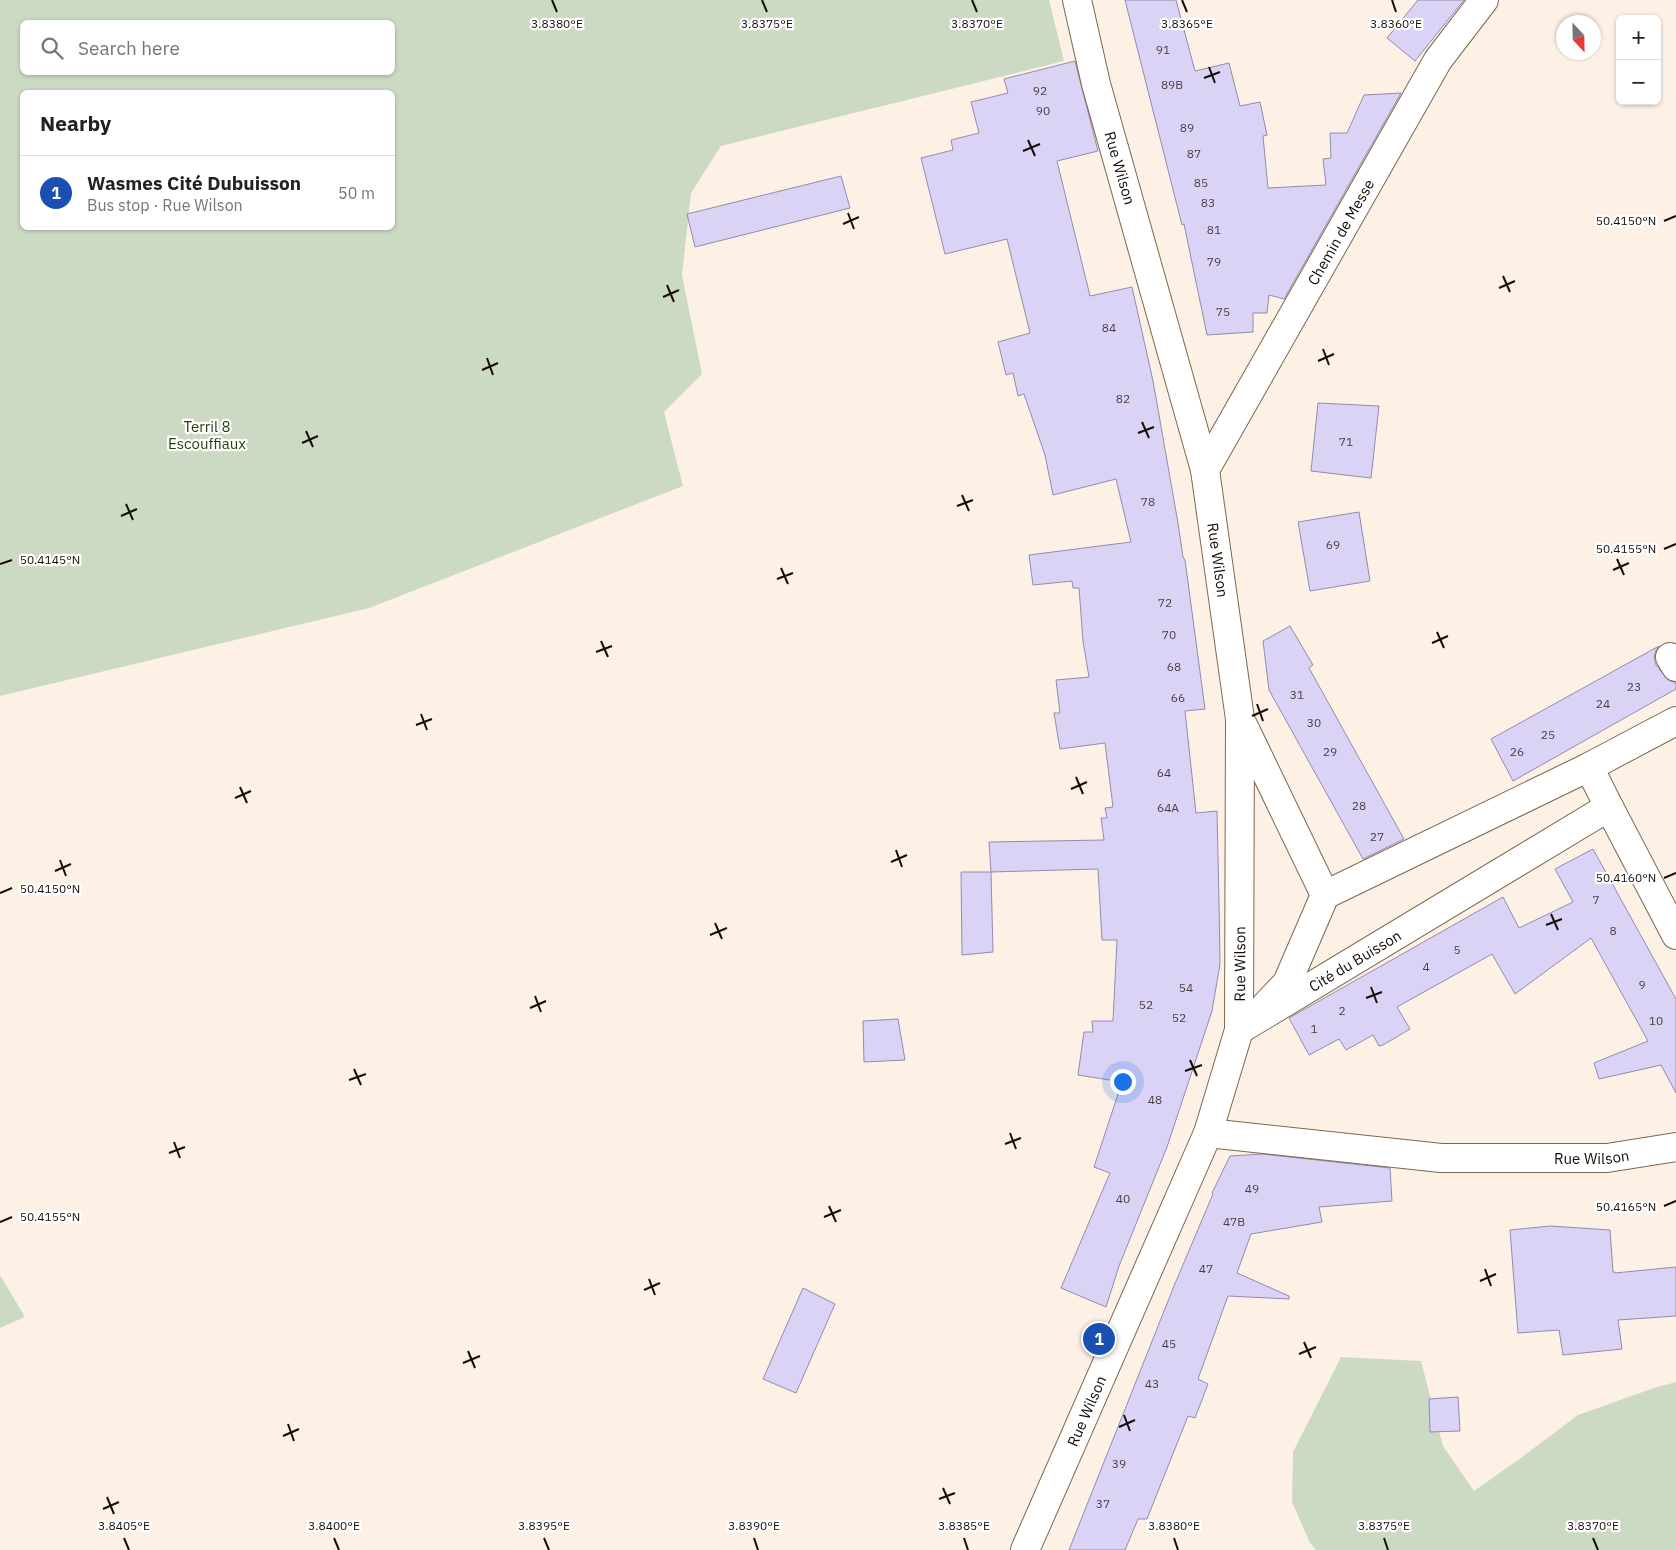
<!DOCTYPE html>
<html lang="en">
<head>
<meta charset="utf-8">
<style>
	:root { --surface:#fff; --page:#f2f2f2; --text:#222; --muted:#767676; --line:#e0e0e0; --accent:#6b8d12 }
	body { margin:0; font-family:"IBM Plex Sans",sans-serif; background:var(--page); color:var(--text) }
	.controls { position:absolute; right:15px; top:15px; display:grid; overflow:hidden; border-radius:8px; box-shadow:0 1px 4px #0004 }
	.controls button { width:45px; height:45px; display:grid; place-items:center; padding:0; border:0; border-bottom:1px solid var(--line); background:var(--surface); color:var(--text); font:25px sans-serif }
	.compass { position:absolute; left:1556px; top:15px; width:45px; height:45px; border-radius:50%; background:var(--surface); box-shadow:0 1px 4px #0004; rotate:158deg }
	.you { position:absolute; left:1122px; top:1081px; width:18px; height:18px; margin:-12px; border:4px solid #fff; border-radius:50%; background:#1a73e8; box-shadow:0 0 0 8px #1a73e833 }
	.badge { display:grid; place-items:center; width:32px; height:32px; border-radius:50%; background:var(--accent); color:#fff; font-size:16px; font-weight:700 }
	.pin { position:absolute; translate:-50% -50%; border:2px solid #fff; box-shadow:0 1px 5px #0006 }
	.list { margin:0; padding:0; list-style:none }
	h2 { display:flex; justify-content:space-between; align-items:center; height:65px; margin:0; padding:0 20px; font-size:21px }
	h2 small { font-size:16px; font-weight:400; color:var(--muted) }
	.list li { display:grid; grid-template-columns:32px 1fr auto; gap:15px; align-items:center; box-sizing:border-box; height:75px; padding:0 20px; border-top:1px solid var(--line) }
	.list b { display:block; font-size:19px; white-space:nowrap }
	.list p { margin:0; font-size:16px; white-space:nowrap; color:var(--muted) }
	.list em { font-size:16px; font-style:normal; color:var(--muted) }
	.icon { flex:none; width:28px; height:28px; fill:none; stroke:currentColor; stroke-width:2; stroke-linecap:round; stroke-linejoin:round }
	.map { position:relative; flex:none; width:1676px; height:1550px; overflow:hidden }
	.search { position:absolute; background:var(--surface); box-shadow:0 1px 4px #0004; left:20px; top:20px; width:375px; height:55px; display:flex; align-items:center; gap:12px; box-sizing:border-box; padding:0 18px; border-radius:8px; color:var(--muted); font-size:19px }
	.panel { position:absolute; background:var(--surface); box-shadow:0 1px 4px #0004; left:20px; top:90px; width:375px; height:140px; border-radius:8px }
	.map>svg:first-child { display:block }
</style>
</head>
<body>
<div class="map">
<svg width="1676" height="1550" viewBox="0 0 1676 1550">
	<rect width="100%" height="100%" fill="#fdf1e6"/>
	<path fill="#cddac3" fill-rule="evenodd" d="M0 0H1049L1064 61 721 146 691 193 682 275 702 374 664 412 683 486 369 608 0 696ZM22 22H392V72H22ZM22 92H392V228H22Z
		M0 1275 25 1317 0 1328Z
		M1341 1357 1421 1361 1443 1446 1474 1491 1518 1460 1578 1415 1654 1388 1676 1382V1550H1316L1310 1543 1292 1502 1293 1452Z"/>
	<path fill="#dad3f6" stroke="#928bac" d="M1125 0H1176L1195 71 1229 63 1240 106 1260 102 1267 135 1263 136 1268 188 1326 185 1323 159 1331 158 1330 133H1347L1364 95 1401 93 1284 299 1269 295 1267 313H1253V332L1207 335 1184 224 1182 225Z
		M1418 0H1464L1415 61 1387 38Z
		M1075 61 1098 151 1057 161 1090 296 1132 287 1153 381 1178 523 1183 557 1185 560 1205 709 1185 711 1196 813 1217 811 1219 902 1220 964 1212 1011 1167 1147 1119 1266 1106 1307 1061 1288 1110 1173 1094 1167 1122 1082 1078 1075 1084 1032H1093L1092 1021H1113L1117 940H1102L1098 869 991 872 993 952 962 955 961 872H991L989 842 1104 840 1101 818H1107L1105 808 1113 807 1105 743 1060 749 1054 713H1060L1056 680 1089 677 1083 641 1079 588H1073L1072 581 1033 585 1029 555 1131 542 1116 479 1053 495 1045 455 1024 394 1018 396 1013 373 1006 375 998 342 1030 333 1007 239 945 254 921 158 953 150 951 140 979 133 971 102 1008 93 1004 79Z
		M841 176 850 208 695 247 687 214Z
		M1318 403 1379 406 1371 478 1311 471Z
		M1359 512 1370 581 1310 591 1298 522Z
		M1290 626 1313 665 1309 668 1404 839 1363 859 1269 690 1263 641Z
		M1659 646 1656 650 1654 657 1656 665 1668 680 1676 683V689L1513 781 1491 739Z
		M1593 849 1676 999V1093L1661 1065 1599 1079 1594 1063 1648 1041 1591 938 1515 994 1492 954 1397 1007 1410 1029 1383 1045 1379 1046 1373 1035 1346 1050 1339 1039 1309 1055 1289 1018 1503 897 1519 928 1573 902 1555 869Z
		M898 1019 905 1060 864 1062 863 1021Z
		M1262 1154 1390 1168 1392 1201 1319 1207 1322 1222 1251 1234 1237 1273 1289 1296V1299L1228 1296 1198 1379 1208 1384 1195 1418 1188 1416 1147 1519H1138L1125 1550H1069L1174 1286 1213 1194 1212 1193 1230 1156Z
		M1550 1226 1610 1230 1613 1272H1615V1273L1676 1267V1316L1618 1320 1622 1349 1563 1355 1559 1330 1518 1333 1510 1230Z
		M803 1288 835 1304 796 1393 763 1379Z
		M1458 1397 1460 1431 1430 1432 1429 1399Z"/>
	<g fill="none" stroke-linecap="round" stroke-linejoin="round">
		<g stroke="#7e664c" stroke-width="30">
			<g id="minor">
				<path id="s1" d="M1205 470 1438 60 1484 0"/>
				<path d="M1670 657 1676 667"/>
				<path d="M1243 725 1325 895"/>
				<path d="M1609 807 1589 767 1676 721"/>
				<path d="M1266 1005 1287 983 1325 895 1589 767"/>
				<path id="s2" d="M1239 1030 1609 807 1676 935"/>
				<path id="s3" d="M1208 1133 1441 1158H1607L1676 1147"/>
				<path id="s4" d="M1025 1550 1208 1133 1239 1030 1240 719 1205 470 1096 84 1077 0"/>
			</g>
		</g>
		<use href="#minor" stroke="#fff" stroke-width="28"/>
	</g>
	<path fill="none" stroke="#150c04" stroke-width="2" d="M552 0 557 12M762 0 767 12M972 0 977 12M1182 0 1187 12M1392 0 1396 12M1209 67 1215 83M1204 78 1220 72M1028 140 1035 156M1023 151 1040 144M848 213 854 229M1664 221 1676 216M843 224 859 217M1503 276 1510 292M667 285 674 302M1499 288 1515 281M663 297 679 290M1323 349 1329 365M487 358 493 375M1318 361 1334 354M482 370 498 363M1142 422 1149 438M306 431 313 447M1138 433 1154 427M302 443 318 436M962 495 969 511M126 504 133 520M957 506 973 500M121 516 137 509M1664 549 1676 544M1617 559 1624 575M0 564 12 560M781 568 788 584M1613 570 1629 563M777 579 793 573M1437 632 1444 648M601 641 608 657M1432 643 1448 636M596 652 612 646M1257 704 1263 721M421 714 427 730M1252 716 1268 709M416 725 432 719M1076 777 1083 794M240 787 247 803M1071 789 1087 782M235 798 251 791M896 850 902 867M60 860 66 876M891 862 907 855M55 871 71 864M1664 878 1676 873M0 893 12 888M1551 914 1558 930M715 923 722 939M1546 925 1562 919M710 935 727 928M1371 987 1377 1003M535 996 541 1012M1366 998 1382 992M530 1008 546 1001M1190 1060 1197 1076M354 1069 361 1085M1185 1071 1202 1065M349 1080 366 1074M1010 1133 1016 1149M174 1142 180 1158M1005 1144 1021 1138M169 1153 185 1147M829 1206 836 1222M1664 1206 1676 1201M824 1217 841 1210M0 1222 12 1217M1485 1269 1491 1286M649 1279 655 1295M1480 1281 1496 1274M644 1290 660 1283M1304 1342 1311 1358M468 1351 475 1368M1299 1354 1316 1347M463 1363 480 1356M1124 1415 1130 1431M288 1424 294 1441M1119 1427 1135 1420M283 1436 299 1429M943 1488 950 1504M107 1497 114 1514M939 1499 955 1493M103 1509 119 1502M124 1538 129 1550M334 1538 339 1550M544 1538 549 1550M754 1538 758 1550M964 1538 968 1550M1174 1538 1178 1550M1384 1538 1388 1550M1593 1538 1598 1550"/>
	<g text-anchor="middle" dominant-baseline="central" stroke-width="4.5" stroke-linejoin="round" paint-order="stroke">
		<g font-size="12" fill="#463e40">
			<text x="1163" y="49">91</text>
			<text x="1172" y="84">89B</text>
			<text x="1040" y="90">92</text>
			<text x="1043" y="110">90</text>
			<text x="1187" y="127">89</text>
			<text x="1194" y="153">87</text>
			<text x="1201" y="182">85</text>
			<text x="1208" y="202">83</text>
			<text x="1214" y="229">81</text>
			<text x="1214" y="261">79</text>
			<text x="1223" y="311">75</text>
			<text x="1109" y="327">84</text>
			<text x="1123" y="398">82</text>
			<text x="1346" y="441">71</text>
			<text x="1148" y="501">78</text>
			<text x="1333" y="544">69</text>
			<text x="1165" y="602">72</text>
			<text x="1169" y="634">70</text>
			<text x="1174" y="666">68</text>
			<text x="1634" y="686">23</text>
			<text x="1297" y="694">31</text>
			<text x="1178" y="697">66</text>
			<text x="1603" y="703">24</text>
			<text x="1314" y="722">30</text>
			<text x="1548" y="734">25</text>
			<text x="1330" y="751">29</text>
			<text x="1517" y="751">26</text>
			<text x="1164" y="772">64</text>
			<text x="1359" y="805">28</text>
			<text x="1168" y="807">64A</text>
			<text x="1377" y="836">27</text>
			<text x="1596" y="899">7</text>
			<text x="1613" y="930">8</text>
			<text x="1457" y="949">5</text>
			<text x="1426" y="966">4</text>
			<text x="1642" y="984">9</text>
			<text x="1186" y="987">54</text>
			<text x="1146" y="1004">52</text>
			<text x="1342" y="1010">2</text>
			<text x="1179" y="1017">52</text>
			<text x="1656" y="1020">10</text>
			<text x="1314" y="1028">1</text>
			<text x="1155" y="1099">48</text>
			<text x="1252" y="1188">49</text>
			<text x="1123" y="1198">40</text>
			<text x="1234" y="1221">47B</text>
			<text x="1206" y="1268">47</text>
			<text x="1169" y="1343">45</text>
			<text x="1152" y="1383">43</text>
			<text x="1119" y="1463">39</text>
			<text x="1103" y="1503">37</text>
		</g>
		<g font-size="15" fill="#150c04" stroke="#fff">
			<text transform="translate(1120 168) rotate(74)">Rue Wilson</text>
			<text stroke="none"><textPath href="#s1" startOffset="274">Chemin de Messe</textPath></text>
			<text transform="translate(1218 560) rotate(82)">Rue Wilson</text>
			<text stroke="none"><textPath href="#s2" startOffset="135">Cité du Buisson</textPath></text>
			<text stroke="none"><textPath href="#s4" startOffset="629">Rue Wilson</textPath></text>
			<text stroke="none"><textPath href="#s3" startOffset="385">Rue Wilson</textPath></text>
			<text stroke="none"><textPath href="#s4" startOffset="152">Rue Wilson</textPath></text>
		</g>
		<g font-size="15" fill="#283e0e" stroke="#fff">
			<text x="207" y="426">Terril 8<tspan x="207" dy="17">Escouffiaux</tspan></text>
		</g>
	</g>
	<g font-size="12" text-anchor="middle" fill="#150c04" stroke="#fff" stroke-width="4.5" stroke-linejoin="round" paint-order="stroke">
		<text x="557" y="28">3.8380°E</text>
		<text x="767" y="28">3.8375°E</text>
		<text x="977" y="28">3.8370°E</text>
		<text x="1187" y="28">3.8365°E</text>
		<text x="1396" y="28">3.8360°E</text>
		<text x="1626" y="225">50.4150°N</text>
		<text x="1626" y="553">50.4155°N</text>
		<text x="50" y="564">50.4145°N</text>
		<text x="1626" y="882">50.4160°N</text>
		<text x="50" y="893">50.4150°N</text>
		<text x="1626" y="1211">50.4165°N</text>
		<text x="50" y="1221">50.4155°N</text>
		<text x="124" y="1530">3.8405°E</text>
		<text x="334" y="1530">3.8400°E</text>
		<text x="544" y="1530">3.8395°E</text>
		<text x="754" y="1530">3.8390°E</text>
		<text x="964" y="1530">3.8385°E</text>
		<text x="1174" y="1530">3.8380°E</text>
		<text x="1384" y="1530">3.8375°E</text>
		<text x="1593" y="1530">3.8370°E</text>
	</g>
</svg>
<div class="controls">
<button>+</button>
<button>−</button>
</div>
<svg class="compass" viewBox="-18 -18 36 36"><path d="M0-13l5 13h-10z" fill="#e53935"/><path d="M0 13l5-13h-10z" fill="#767676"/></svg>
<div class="you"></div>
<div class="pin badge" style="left:1099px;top:1339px;background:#1a4fb4">1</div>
<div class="search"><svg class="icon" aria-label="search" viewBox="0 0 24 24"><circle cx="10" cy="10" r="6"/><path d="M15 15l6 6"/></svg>Search here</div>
<section class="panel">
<h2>Nearby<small></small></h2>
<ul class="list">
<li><span class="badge" style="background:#1a4fb4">1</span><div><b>Wasmes Cité Dubuisson</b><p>Bus stop · Rue Wilson</p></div><em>50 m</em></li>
</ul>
</section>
</div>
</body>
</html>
